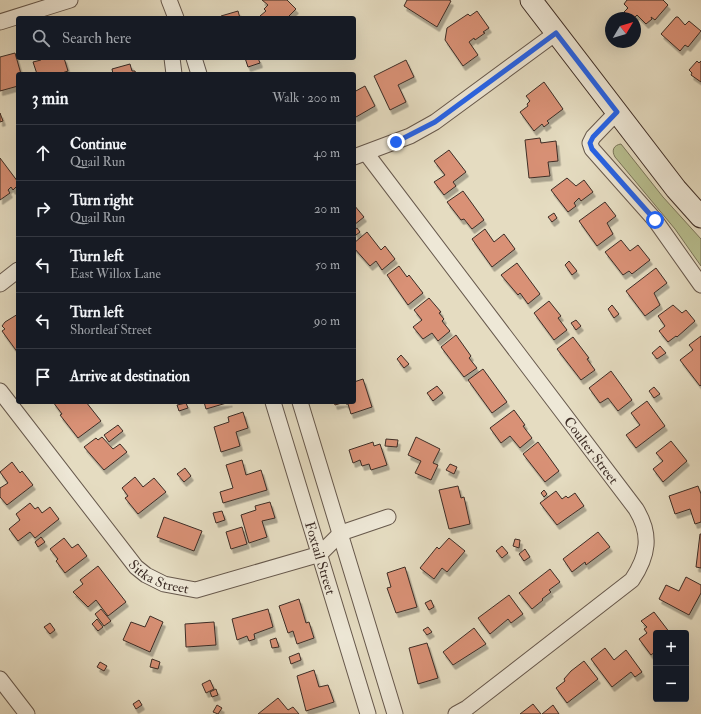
<!DOCTYPE html>
<html lang="en">
<head>
<meta charset="utf-8">
<style>
	:root { --surface:#171b24; --page:#20242c; --text:#f1f3f6; --muted:#9ea1a6; --line:#363941 }
	body { margin:0; font-family:"IM FELL Double Pica",serif; background:var(--page); color:var(--text) }
	.controls { position:absolute; right:12px; bottom:12px; display:grid; overflow:hidden; border-radius:4px; box-shadow:0 4px 16px #0002 }
	.controls button { width:36px; height:36px; display:grid; place-items:center; padding:0; border:0; border-bottom:1px solid var(--line); background:var(--surface); color:var(--text); font:20px sans-serif }
	.compass { position:absolute; left:605px; top:12px; width:36px; height:36px; border-radius:50%; background:var(--surface); box-shadow:0 4px 16px #0002; rotate:52deg }
	.stop { position:absolute; width:12px; height:12px; margin:-9px; border:3px solid #2563eb; border-radius:50%; background:#fff }
	.stop.end { background:#2563eb; border-color:#fff; box-shadow:0 1px 4px #0008 }
	.list { margin:0; padding:0; list-style:none }
	h2 { display:flex; justify-content:space-between; align-items:center; height:52px; margin:0; padding:0 16px; font-size:17px }
	h2 small { font-size:13px; font-weight:400; color:var(--muted) }
	.list li { display:grid; grid-template-columns:26px 1fr auto; gap:12px; align-items:center; box-sizing:border-box; height:56px; padding:0 16px; border-top:1px solid var(--line) }
	.list b { display:block; font-size:15px; white-space:nowrap }
	.list p { margin:0; font-size:13px; white-space:nowrap; color:var(--muted) }
	.list em { font-size:13px; font-style:normal; color:var(--muted) }
	.icon { flex:none; width:22px; height:22px; fill:none; stroke:currentColor; stroke-width:2; stroke-linecap:round; stroke-linejoin:round }
	.map { position:relative; flex:none; width:701px; height:714px; overflow:hidden }
	.search { position:absolute; background:var(--surface); box-shadow:0 4px 16px #0002; left:16px; top:16px; width:340px; height:44px; display:flex; align-items:center; gap:10px; box-sizing:border-box; padding:0 14px; border-radius:4px; color:var(--muted); font-size:15px }
	.panel { position:absolute; background:var(--surface); box-shadow:0 4px 16px #0002; left:16px; top:72px; width:340px; height:332px; border-radius:4px }
	.map>svg:first-child { display:block }
</style>
</head>
<body>
<div class="map">
<svg width="701" height="714" viewBox="0 0 701 714">
	<defs>
		<filter id="shadow"><feDropShadow dx="2.5" dy="4.5" stdDeviation="0" flood-color="#0004"/></filter>
	</defs>
	<rect width="100%" height="100%" fill="#e5dcc1"/>
	<filter id="stains"><feTurbulence type="fractalNoise" baseFrequency=".005" numOctaves="4"/><feColorMatrix values="0 0 0 0 .2 0 0 0 0 .09 0 0 0 0 .02 0 0 0 .5 -.17"/></filter>
	<radialGradient id="worn" r=".72"><stop offset=".6" stop-color="#630" stop-opacity="0"/><stop offset="1" stop-color="#630" stop-opacity=".3"/></radialGradient>
	<path fill="#b8bf90" stroke="#7a765b" d="M621 144 663 197 701 239V266L675 229 615 157C611 150 614 145 621 144Z"/>
	<path fill="#d99176" stroke="#3d2d26" filter="url(#shadow)" d="M262 0H287L296 9 287 18H262L260 16 266 11 264 9 268 5Z
		M407 0H449L451 1 437 27 404 6Z
		M627 0H663L668 5 655 20 651 17 652 19 646 24 637 15 634 18H630L624 12 628 8 624 4Z
		M238 11 240 18H221V16Z
		M477 11 489 28 483 32 485 33 475 40 474 38 469 42 478 55 463 66 445 40 447 28 468 14 470 16Z
		M676 17H678L685 25 689 21 701 31 688 47 685 45 680 51 661 34Z
		M15 53 21 74H18V86L0 91V57Z
		M40 58H64L68 71 59 74H37L33 62 41 60Z
		M245 58H258L260 63 248 67Z
		M406 60 414 77 398 85 406 102 390 110 374 76Z
		M697 61 699 63 701 61V82L691 75 692 73 689 70Z
		M130 64 132 71H135L136 74H113L112 69Z
		M544 82 563 109 547 121 549 123 544 127 542 124 534 131 520 112 528 106 527 104 530 101 526 96Z
		M365 86 375 106 356 117 354 116V92Z
		M0 113 3 121 0 122Z
		M540 138 541 143 556 141 558 161 548 162 550 176 529 178 525 140Z
		M449 150 466 172 453 182 456 186 444 195 434 182 445 175 434 161Z
		M0 158 18 182V185L13 190 11 187 8 190 10 193 0 200Z
		M567 178 576 186 584 180 593 192 581 201 579 198 574 203 576 206 568 212 551 190Z
		M463 191 484 220 472 229 464 219 461 220 447 202Z
		M605 202 616 216 607 223 613 234 597 246 579 221Z
		M354 205 364 217 354 225Z
		M554 213 557 218 552 222 548 217Z
		M357 228 360 232 356 235 354 230Z
		M485 229 494 242 504 234 515 249 492 267 472 239Z
		M367 232 381 250 385 246 395 259 382 270 376 261 370 266 354 248V243Z
		M621 240 630 251 638 245 650 260 632 274 629 271 623 275 605 252Z
		M569 261 577 271 572 275 565 265Z
		M517 263 540 294 528 304 520 293 518 295 501 275Z
		M399 266 407 277 409 275 423 293 408 305 387 275Z
		M656 268 667 283 654 293 660 305 645 316 626 291Z
		M429 298 441 312 439 313 444 319 442 321 450 331 438 341 432 333 423 339 413 327 422 320 414 310Z
		M549 301 561 316 558 318 567 330 554 340 534 313Z
		M612 305 619 314 614 318 608 309Z
		M673 305 682 313 686 310 695 321 677 337 676 336 668 342 659 331 665 326 658 316Z
		M18 314V353L2 331 5 329 2 326 5 322Z
		M576 320 581 326 576 330 571 323Z
		M456 335 471 356 469 358 477 368 464 377 441 347Z
		M701 336V385L700 386 680 360 693 350 689 345Z
		M573 337 589 358 587 359 595 370 581 380 557 349Z
		M660 346 666 353 657 359 652 353Z
		M401 355 409 364 404 368 397 359Z
		M483 369 507 402 492 413 468 380Z
		M611 371 632 400 618 411 608 398 600 403 589 388Z
		M363 379 372 407 351 414 348 404H346L345 402H354V382Z
		M437 386 443 393 433 401 427 393Z
		M654 387 660 394 654 398 649 391Z
		M647 401 665 426 636 448 626 435 640 425 631 413Z
		M53 402H86L101 421 78 438 60 415 62 414Z
		M204 402H230L206 409Z
		M334 402H345L335 405Z
		M186 403 188 408 179 411 177 405Z
		M514 410 525 425 523 426 532 438 520 448 510 436 501 443 490 428Z
		M243 412 248 428 236 432 240 446 221 452 214 427 229 422 228 417Z
		M118 425 123 431 109 442 104 435Z
		M102 437 113 449 120 444 127 452 104 470 84 447 96 438 98 440Z
		M416 437 440 449 433 463 438 465 431 480 415 473 421 461 408 455Z
		M386 439 398 440 397 447 385 446Z
		M671 441 687 461 663 482 653 469 663 461 656 453Z
		M373 442 374 446 380 444 387 465 371 470 369 464 362 466 360 460 353 463 349 450Z
		M538 442 559 471 545 482 523 454Z
		M242 460 246 475 261 470 267 490 223 503 220 492 233 488 226 465Z
		M12 462 20 473 22 471 33 485 7 505 0 497V488L8 483 0 472Z
		M450 464 457 467 454 474 446 470Z
		M185 468 191 476 184 482 177 474Z
		M135 477 143 487 154 478 166 492 138 514 125 498 128 496 122 488Z
		M458 486 461 498 464 497 470 524 449 529 439 490Z
		M698 486 701 494V522L695 524 690 509 675 514 669 496Z
		M544 490 547 494 544 497 541 493Z
		M556 491 562 499 566 496 568 498 575 493 584 506 557 525 540 503Z
		M270 502 275 518 262 521 267 537 249 543 241 515 256 510 255 506Z
		M30 503 35 509 38 507 42 513 50 507 59 519 35 538 30 532 18 541 9 529 20 520 16 514Z
		M222 511 225 520 216 523 213 513Z
		M164 517 202 531 194 551 157 537Z
		M242 527 247 544 231 549 226 532Z
		M598 532 610 547 586 565 585 562 572 572 563 559Z
		M700 534H701V568L696 567Z
		M41 537 45 542 38 547 35 542Z
		M64 538 72 548 78 544 87 556 65 573 56 561 58 559 50 549Z
		M449 538 465 551 447 572 442 568 434 579 420 568 437 547 439 549Z
		M515 539 520 540 519 548 513 546Z
		M502 546 508 553 502 558 496 551Z
		M525 549 530 557 524 561 519 554Z
		M98 566 126 602 108 616 96 600 88 607 73 592 83 584 80 580Z
		M405 567 417 607 396 613 387 588 391 587 387 573Z
		M550 569 560 582 549 590 551 592 542 599 543 600 532 609 519 593Z
		M686 577 701 585V593L689 615 659 599 666 585 679 591Z
		M509 595 523 614 511 623 508 619 490 634 478 618Z
		M299 599 306 623 309 622 314 638 297 644 293 631 288 633 279 606Z
		M431 600 434 607 429 610 425 603Z
		M101 609 111 621 104 626 95 614Z
		M268 609 273 627 254 634 255 639 249 641 247 636 237 640 232 619Z
		M654 612 670 633H656V651L651 655 639 639 647 633 644 629 647 627 641 621Z
		M150 616 163 622 150 652 123 640 131 622 145 627Z
		M97 619 103 627 98 631 92 624Z
		M214 622 216 645 186 647 185 624Z
		M50 623 55 630 50 634 44 627Z
		M428 627 432 632 427 635 423 630Z
		M474 628 486 644 453 665 443 652Z
		M276 638 279 647 272 648 270 640Z
		M427 643 438 678 418 684 409 648Z
		M605 648 614 660 626 650 642 672 635 677 631 672 612 687 591 659Z
		M299 653 301 660 291 664 289 657Z
		M152 659 160 662 158 669 150 667Z
		M584 661 598 679 567 703 556 688 565 681 564 679 571 671Z
		M100 662 107 666 104 671 97 667Z
		M314 670 319 687 328 685 334 702 306 711 297 676Z
		M210 680 214 689 206 693 202 684Z
		M216 689 218 695 212 697 210 692Z
		M278 698 288 710 293 707 299 714H258Z
		M139 700 142 705 136 709 133 704Z
		M533 704 541 714H520Z
		M217 705 222 708 218 714 213 712Z
		M553 705 559 714H542Z"/>
	<g fill="none" stroke-linecap="round" stroke-linejoin="round">
		<g stroke="#67594d" stroke-width="17">
			<g id="street">
				<path d="M169 0 176 18"/>
				<path d="M0 22 70 0"/>
				<path d="M172 58 174 74"/>
				<path d="M194 58 199 74"/>
				<path d="M617 112 593 137 590 143 592 149 655 220 701 285"/>
				<path id="s1" d="M366 153 636 509C652 535 648 556 632 580L467 708 456 714"/>
				<path d="M354 157 410 136 435 122 556 33"/>
				<path d="M0 284 18 270"/>
				<path id="s2" d="M0 391 136 567 146 575 164 584 196 590 310 557 320 554 341 533 388 517"/>
				<path id="s3" d="M273 402 368 714"/>
				<path d="M300 402 395 714"/>
				<path d="M0 679 27 714"/>
			</g>
		</g>
		<g stroke="#3d2d26" stroke-width="23">
			<path id="secondary" d="M531 0 676 189 701 217"/>
		</g>
		<use href="#street" stroke="#eee8d7" stroke-width="15"/>
		<use href="#secondary" stroke="#eee8d7" stroke-width="21"/>
	</g>
	<g fill="none" stroke-linecap="round" stroke-linejoin="round">
		<path stroke="#2563eb" stroke-width="5" d="M396 142 435 122 556 33 617 112 593 137 590 143 592 149 655 220"/>
	</g>
	<g text-anchor="middle" dominant-baseline="central" stroke-width="3" stroke-linejoin="round" paint-order="stroke">
		<g font-size="14" fill="#3d2d26" stroke="#eee8d7">
			<text stroke="none"><textPath href="#s1" startOffset="373">Coulter Street</textPath></text>
			<text stroke="none"><textPath href="#s3" startOffset="163">Foxtail Street</textPath></text>
			<text stroke="none"><textPath href="#s2" startOffset="248">Sitka Street</textPath></text>
		</g>
	</g>
	<rect width="100%" height="100%" filter="url(#stains)"/>
	<rect width="100%" height="100%" fill="url(#worn)"/>
</svg>
<div class="controls">
<button>+</button>
<button>−</button>
</div>
<svg class="compass" viewBox="-18 -18 36 36"><path d="M0-13l5 13h-10z" fill="#e53935"/><path d="M0 13l5-13h-10z" fill="#9ea1a6"/></svg>
<div class="stop" style="left:655px;top:220px"></div>
<div class="stop end" style="left:396px;top:142px"></div>
<div class="search"><svg class="icon" aria-label="search" viewBox="0 0 24 24"><circle cx="10" cy="10" r="6"/><path d="M15 15l6 6"/></svg>Search here</div>
<section class="panel">
<h2>3 min<small>Walk · 200 m</small></h2>
<ul class="list">
<li><svg class="icon" aria-label="ahead" viewBox="0 0 24 24"><path d="M12 20V5M6 11l6-6 6 6"/></svg><div><b>Continue</b><p>Quail Run</p></div><em>40 m</em></li>
<li><svg class="icon" aria-label="right" viewBox="0 0 24 24"><path d="M7 20v-9h11M14 6l5 5-5 5"/></svg><div><b>Turn right</b><p>Quail Run</p></div><em>20 m</em></li>
<li><svg class="icon" aria-label="left" viewBox="0 0 24 24"><path d="M17 20v-9H6M10 6l-5 5 5 5"/></svg><div><b>Turn left</b><p>East Willox Lane</p></div><em>50 m</em></li>
<li><svg class="icon" aria-label="left" viewBox="0 0 24 24"><path d="M17 20v-9H6M10 6l-5 5 5 5"/></svg><div><b>Turn left</b><p>Shortleaf Street</p></div><em>90 m</em></li>
<li><svg class="icon" aria-label="arrive" viewBox="0 0 24 24"><path d="M6 21V4h12l-3 4 3 4H6"/></svg><div><b>Arrive at destination</b></div></li>
</ul>
</section>
</div>
</body>
</html>
